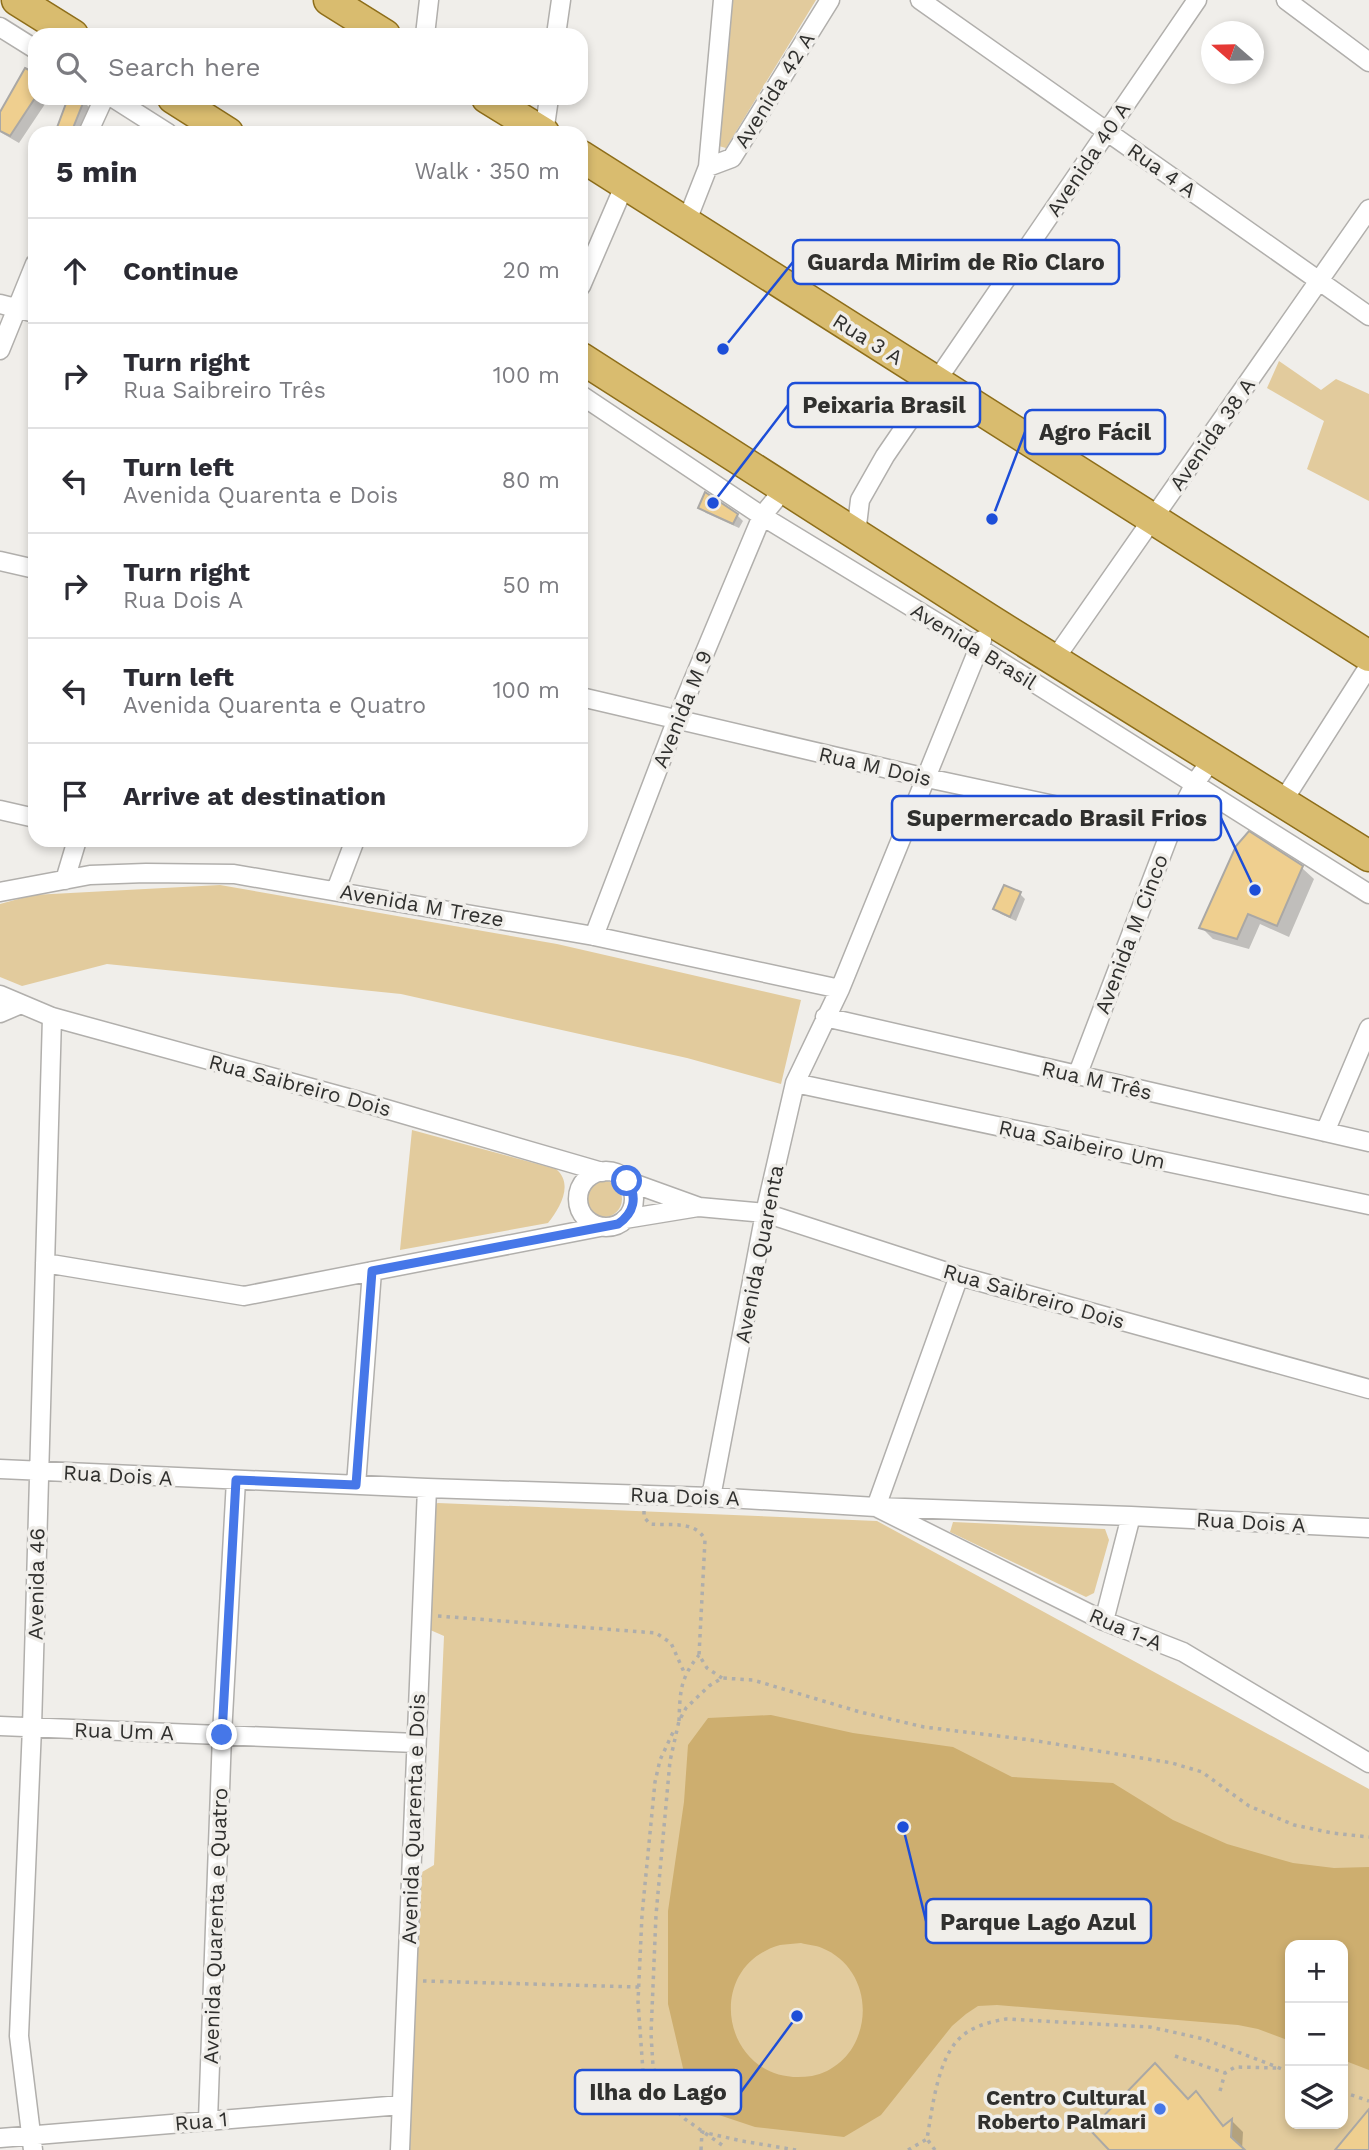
<!DOCTYPE html>
<html lang="en">
<head>
<meta charset="utf-8">
<style>
	:root { --surface:#fff; --page:#f2f2f3; --text:#2b2b33; --muted:#7c7c81; --line:#e1e1e2 }
	body { margin:0; font-family:"Work Sans",sans-serif; background:var(--page); color:var(--text) }
	.controls { position:absolute; right:21px; bottom:21px; display:grid; overflow:hidden; border-radius:14px; box-shadow:0 4px 10px #0003 }
	.controls button { width:63px; height:63px; display:grid; place-items:center; padding:0; border:0; border-bottom:2px solid var(--line); background:var(--surface); color:var(--text); font:35px sans-serif }
	.compass { position:absolute; left:1201px; top:21px; width:63px; height:63px; border-radius:50%; background:var(--surface); box-shadow:0 4px 10px #0003; rotate:290deg }
	.stop { position:absolute; width:21px; height:21px; margin:-16px; border:5px solid #4677e8; border-radius:50%; background:#fff }
	.stop.end { background:#4677e8; border-color:#fff; box-shadow:0 2px 7px #0008 }
	.list { margin:0; padding:0; list-style:none }
	h2 { display:flex; justify-content:space-between; align-items:center; height:91px; margin:0; padding:0 28px; font-size:30px }
	h2 small { font-size:23px; font-weight:400; color:var(--muted) }
	.list li { display:grid; grid-template-columns:46px 1fr auto; gap:21px; align-items:center; box-sizing:border-box; height:105px; padding:0 28px; border-top:2px solid var(--line) }
	.list b { display:block; font-size:26px; white-space:nowrap }
	.list p { margin:0; font-size:23px; white-space:nowrap; color:var(--muted) }
	.list em { font-size:23px; font-style:normal; color:var(--muted) }
	.icon { flex:none; width:38px; height:38px; fill:none; stroke:currentColor; stroke-width:2; stroke-linecap:round; stroke-linejoin:round }
	.map { position:relative; flex:none; width:1369px; height:2150px; overflow:hidden }
	.search { position:absolute; background:var(--surface); box-shadow:0 4px 10px #0003; left:28px; top:28px; width:560px; height:77px; display:flex; align-items:center; gap:18px; box-sizing:border-box; padding:0 24px; border-radius:21px; color:var(--muted); font-size:26px }
	.panel { position:absolute; background:var(--surface); box-shadow:0 4px 10px #0003; left:28px; top:126px; width:560px; height:721px; border-radius:21px }
	.map>svg:first-child { display:block }
</style>
</head>
<body>
<div class="map">
<svg width="1369" height="2150" viewBox="0 0 1369 2150">
	<rect width="100%" height="100%" fill="#f0eeea"/>
	<path fill="#e2cb9d" fill-rule="evenodd" d="M731 0H816L726 148 715 145Z
		M1279 361 1321 390 1336 379 1369 394V501L1307 469 1324 421 1267 388Z
		M220 885 557 944 801 1000 781 1084 687 1058 401 994 107 964 22 986 0 977V904L33 895Z
		M412 1130 556 1169C574 1184 560 1208 548 1223L400 1250Z
		M586 1199a18 18 0 1 1 36 0a18 18 0 1 1-36 0Z
		M438 1503 877 1521 1369 1789V2150H406L417 1875 434 1865 444 1636 428 1629 432 1505ZM1290 1945H1343V2124H1290Z
		M953 1522 1105 1529 1109 1540 1094 1593 1086 1597 950 1532Z"/>
	<path fill="#cdae6f" fill-rule="evenodd" d="M771 1715 853 1733 953 1747 1012 1777 1113 1783 1173 1820 1227 1844 1293 1863 1334 1868 1369 1867V2070L1343 2060V1945H1290V2041L1258 2029 1238 2025 997 2005 978 2006 966 2014 952 2026 881 2115 844 2137 755 2127 707 2111 686 2081 668 2004V1911L684 1802 688 1745 708 1718ZM801 1943C808 1945 816 1945 822 1948 857 1962 871 2002 858 2036 851 2056 833 2072 812 2076 724 2090 699 1968 780 1945 786 1944 794 1944 801 1943Z"/>
	<path fill="#0003" d="M35 75V98H49L19 143 0 132V115Z
		M70 98 84 102 89 107 79 133H56Z
		M700 508 737 515 743 521 739 528 706 513Z
		M1302 868 1314 879 1289 937 1260 924 1249 949 1213 939 1201 927Z
		M1020 894 1025 899 1016 921 1001 914 995 909Z
		M1196 2093 1225 2127 1232 2121 1243 2132 1242 2150H1111L1188 2101Z"/>
	<path fill="#efcf8f" stroke="#aaa8a5" stroke-width="2" d="M25 68 35 73V98L10 136 0 131V112Z
		M68 98H85L71 133H55Z
		M705 492 738 514 733 524 698 508Z
		M1249 831 1303 866 1277 926 1248 914 1237 939 1199 928 1236 846Z
		M1004 885 1021 892 1010 917 993 909Z
		M1155 2063 1188 2099 1196 2091 1223 2126 1232 2119 1231 2137 1245 2150H1109L1090 2130Z
		M1369 2109V2150H1335Z"/>
	<g fill="none" stroke-linecap="round" stroke-linejoin="round">
		<g stroke="#b1afac" stroke-width="21">
			<path id="street" d="M920 0 1369 316
				M1286 0 1369 62
				M0 27 35 49
				M425 35 429 0
				M556 35 561 0
				M113 98 168 133
				M88 133 104 98
				M544 133 549 98
				M708 167 732 158 830 0
				M686 223 708 167 723 0
				M581 286 625 184
				M0 304 35 313
				M0 350 35 264
				M581 395 762 516 979 648 1369 894
				M856 534 860 500 885 456 1197 0
				M0 561 35 569
				M1054 660 1369 209
				M581 697 927 778 1171 830
				M1283 801 1369 666
				M0 810 35 818
				M65 880 77 840
				M336 890 355 840
				M0 892 90 875 146 873 234 874 594 936 840 989
				M594 936 677 719 762 516 784 489
				M0 995 52 1017 355 1100 602 1172
				M0 1013 21 1004
				M825 1017 1369 1142
				M1077 1076 1171 830 1195 783 1212 759
				M795 1083 1369 1205
				M1325 1132 1369 1028
				M578 1199a28 28 0 1 1 56 0a28 28 0 1 1-56 0Z
				M627 1181 699 1207 765 1213 959 1276 1369 1389
				M625 1219 698 1207
				M45 1263 244 1296 600 1227
				M959 1276 876 1507 1104 1621 1183 1652 1369 1763
				M0 1469 427 1488 711 1497 876 1507 1131 1516 1369 1528
				M356 1485 372 1271
				M711 1497 765 1213 795 1083 840 989 982 640
				M1104 1621 1131 1516
				M0 1726 416 1743
				M208 2120 222 1735 236 1480
				M0 2138 401 2105
				M33 2150 19 2036 32 1727 52 1017
				M400 2150 427 1488"/>
		</g>
		<g stroke="#8e6e1a" stroke-width="33">
			<path id="primary" d="M17 0 73 35
				M329 0 385 35
				M173 98 228 133
				M487 98 544 133
				M581 156 1369 656
				M581 358 990 620 1369 856"/>
		</g>
		<path stroke="#afaeab" stroke-width="3.5" stroke-dasharray="3.5 5" stroke-linecap="butt" d="M644 1511V1517L650 1524C670 1526 696 1520 705 1540L699 1655 707 1668 722 1678
			M438 1616 656 1633 671 1643 684 1672
			M679 1721C680 1692 680 1678 699 1655
			M423 1981 639 1987
			M1175 2056 1225 2073
			M1220 2091 1225 2073 1235 2067 1277 2068
			M1343 2092 1369 2101
			M668 2104 651 2092 643 2071 638 2002 642 1915 655 1782 660 1760 675 1728
			M722 2145 685 2119 672 2106 660 2089 653 2066 651 2034 656 1915 670 1761 679 1721 686 1708 709 1686 722 1678 753 1680 860 1712 924 1727 1031 1740 1172 1763 1202 1772 1249 1806 1294 1825 1332 1833 1369 1837
			M701 2150 702 2132 742 2141 796 2150
			M908 2150 927 2139
			M935 2150 927 2139C932 2110 937 2063 957 2041 969 2027 989 2022 1006 2019L1150 2027 1204 2039 1290 2072"/>
		<use href="#street" stroke="#fff" stroke-width="18"/>
		<use href="#primary" stroke="#d9bc6f" stroke-width="30"/>
	</g>
	<g fill="none" stroke-linecap="round" stroke-linejoin="round">
		<path stroke="#4677e8" stroke-width="9" d="M222 1735 236 1480 356 1485 372 1271 618 1224C634 1213 638 1197 627 1181"/>
	</g>
	<circle fill="#4677e8" stroke="#f0eeea" stroke-width="2.5" cx="1160" cy="2109" r="7"/>
	<g text-anchor="middle" dominant-baseline="central" stroke-width="7" stroke-linejoin="round" paint-order="stroke">
		<g font-size="21" fill="#30302e" stroke="#f0eeea">
			<text transform="translate(774 90) rotate(-58)">Avenida 42 A</text>
			<text transform="translate(1088 159) rotate(-56)">Avenida 40 A</text>
			<text transform="translate(1162 170) rotate(35)">Rua 4 A</text>
			<text transform="translate(868 339) rotate(32)">Rua 3 A</text>
			<text transform="translate(1212 434) rotate(-55)">Avenida 38 A</text>
			<text transform="translate(974 646) rotate(32)">Avenida Brasil</text>
			<text transform="translate(682 709) rotate(-68)">Avenida M 9</text>
			<text transform="translate(875 766) rotate(13)">Rua M Dois</text>
			<text transform="translate(422 905) rotate(10)">Avenida M Treze</text>
			<text transform="translate(1131 934) rotate(-69)">Avenida M Cinco</text>
			<text transform="translate(1097 1080) rotate(13)">Rua M Três</text>
			<text transform="translate(300 1085) rotate(15)">Rua Saibreiro Dois</text>
			<text transform="translate(1082 1144) rotate(12)">Rua Saibeiro Um</text>
			<text transform="translate(759 1254) rotate(-79)">Avenida Quarenta</text>
			<text transform="translate(1034 1296) rotate(16)">Rua Saibreiro Dois</text>
			<text transform="translate(118 1475) rotate(3)">Rua Dois A</text>
			<text transform="translate(685 1496) rotate(2)">Rua Dois A</text>
			<text transform="translate(1251 1522) rotate(3)">Rua Dois A</text>
			<text transform="translate(36 1584) rotate(-89)">Avenida 46</text>
			<text transform="translate(1126 1629) rotate(23)">Rua 1-A</text>
			<text transform="translate(124 1731) rotate(2)">Rua Um A</text>
			<text transform="translate(413 1819) rotate(-88)">Avenida Quarenta e Dois</text>
			<text transform="translate(215 1926) rotate(-88)">Avenida Quarenta e Quatro</text>
			<text transform="translate(201 2121) rotate(-5)">Rua 1</text>
		</g>
		<g font-size="21" font-weight="bold" fill="#30302e" stroke="#f0eeea" text-anchor="end">
			<text x="1146" y="2097">Centro Cultural<tspan x="1146" dy="24">Roberto Palmari</tspan></text>
		</g>
	</g>
	<path fill="none" stroke="#1d4ed8" stroke-width="2.5" d="M723 349L793 262M713 503L788 405M992 519L1025 432M1255 890L1221 818M903 1827L926 1921M797 2016L741 2092"/>
	<g fill="#1d4ed8" stroke="#f0eeea" stroke-width="2.5">
		<circle cx="723" cy="349" r="7"/>
		<circle cx="713" cy="503" r="7"/>
		<circle cx="992" cy="519" r="7"/>
		<circle cx="1255" cy="890" r="7"/>
		<circle cx="903" cy="1827" r="7"/>
		<circle cx="797" cy="2016" r="7"/>
	</g>
	<g fill="#f0eeea" stroke="#1d4ed8" stroke-width="2.5">
		<rect x="793" y="240" width="326" height="44" rx="7"/>
		<rect x="788" y="383" width="192" height="44" rx="7"/>
		<rect x="1025" y="410" width="140" height="44" rx="7"/>
		<rect x="892" y="796" width="329" height="44" rx="7"/>
		<rect x="926" y="1899" width="225" height="44" rx="7"/>
		<rect x="575" y="2070" width="166" height="44" rx="7"/>
	</g>
	<g font-size="23" text-anchor="middle" font-weight="bold" fill="#30302e">
		<text x="956" y="270">Guarda Mirim de Rio Claro</text>
		<text x="884" y="413">Peixaria Brasil</text>
		<text x="1095" y="440">Agro Fácil</text>
		<text x="1057" y="826">Supermercado Brasil Frios</text>
		<text x="1038" y="1930">Parque Lago Azul</text>
		<text x="658" y="2100">Ilha do Lago</text>
	</g>
</svg>
<div class="controls">
<button>+</button>
<button>−</button>
<button><svg class="icon" aria-label="layers" viewBox="0 0 24 24"><path d="M12 4l9 5-9 5-9-5zM3 14l9 5 9-5"/></svg></button>
</div>
<svg class="compass" viewBox="-18 -18 36 36"><path d="M0-13l5 13h-10z" fill="#e53935"/><path d="M0 13l5-13h-10z" fill="#7c7c81"/></svg>
<div class="stop" style="left:627px;top:1181px"></div>
<div class="stop end" style="left:222px;top:1735px"></div>
<div class="search"><svg class="icon" aria-label="search" viewBox="0 0 24 24"><circle cx="10" cy="10" r="6"/><path d="M15 15l6 6"/></svg>Search here</div>
<section class="panel">
<h2>5 min<small>Walk · 350 m</small></h2>
<ul class="list">
<li><svg class="icon" aria-label="ahead" viewBox="0 0 24 24"><path d="M12 20V5M6 11l6-6 6 6"/></svg><div><b>Continue</b></div><em>20 m</em></li>
<li><svg class="icon" aria-label="right" viewBox="0 0 24 24"><path d="M7 20v-9h11M14 6l5 5-5 5"/></svg><div><b>Turn right</b><p>Rua Saibreiro Três</p></div><em>100 m</em></li>
<li><svg class="icon" aria-label="left" viewBox="0 0 24 24"><path d="M17 20v-9H6M10 6l-5 5 5 5"/></svg><div><b>Turn left</b><p>Avenida Quarenta e Dois</p></div><em>80 m</em></li>
<li><svg class="icon" aria-label="right" viewBox="0 0 24 24"><path d="M7 20v-9h11M14 6l5 5-5 5"/></svg><div><b>Turn right</b><p>Rua Dois A</p></div><em>50 m</em></li>
<li><svg class="icon" aria-label="left" viewBox="0 0 24 24"><path d="M17 20v-9H6M10 6l-5 5 5 5"/></svg><div><b>Turn left</b><p>Avenida Quarenta e Quatro</p></div><em>100 m</em></li>
<li><svg class="icon" aria-label="arrive" viewBox="0 0 24 24"><path d="M6 21V4h12l-3 4 3 4H6"/></svg><div><b>Arrive at destination</b></div></li>
</ul>
</section>
</div>
</body>
</html>
